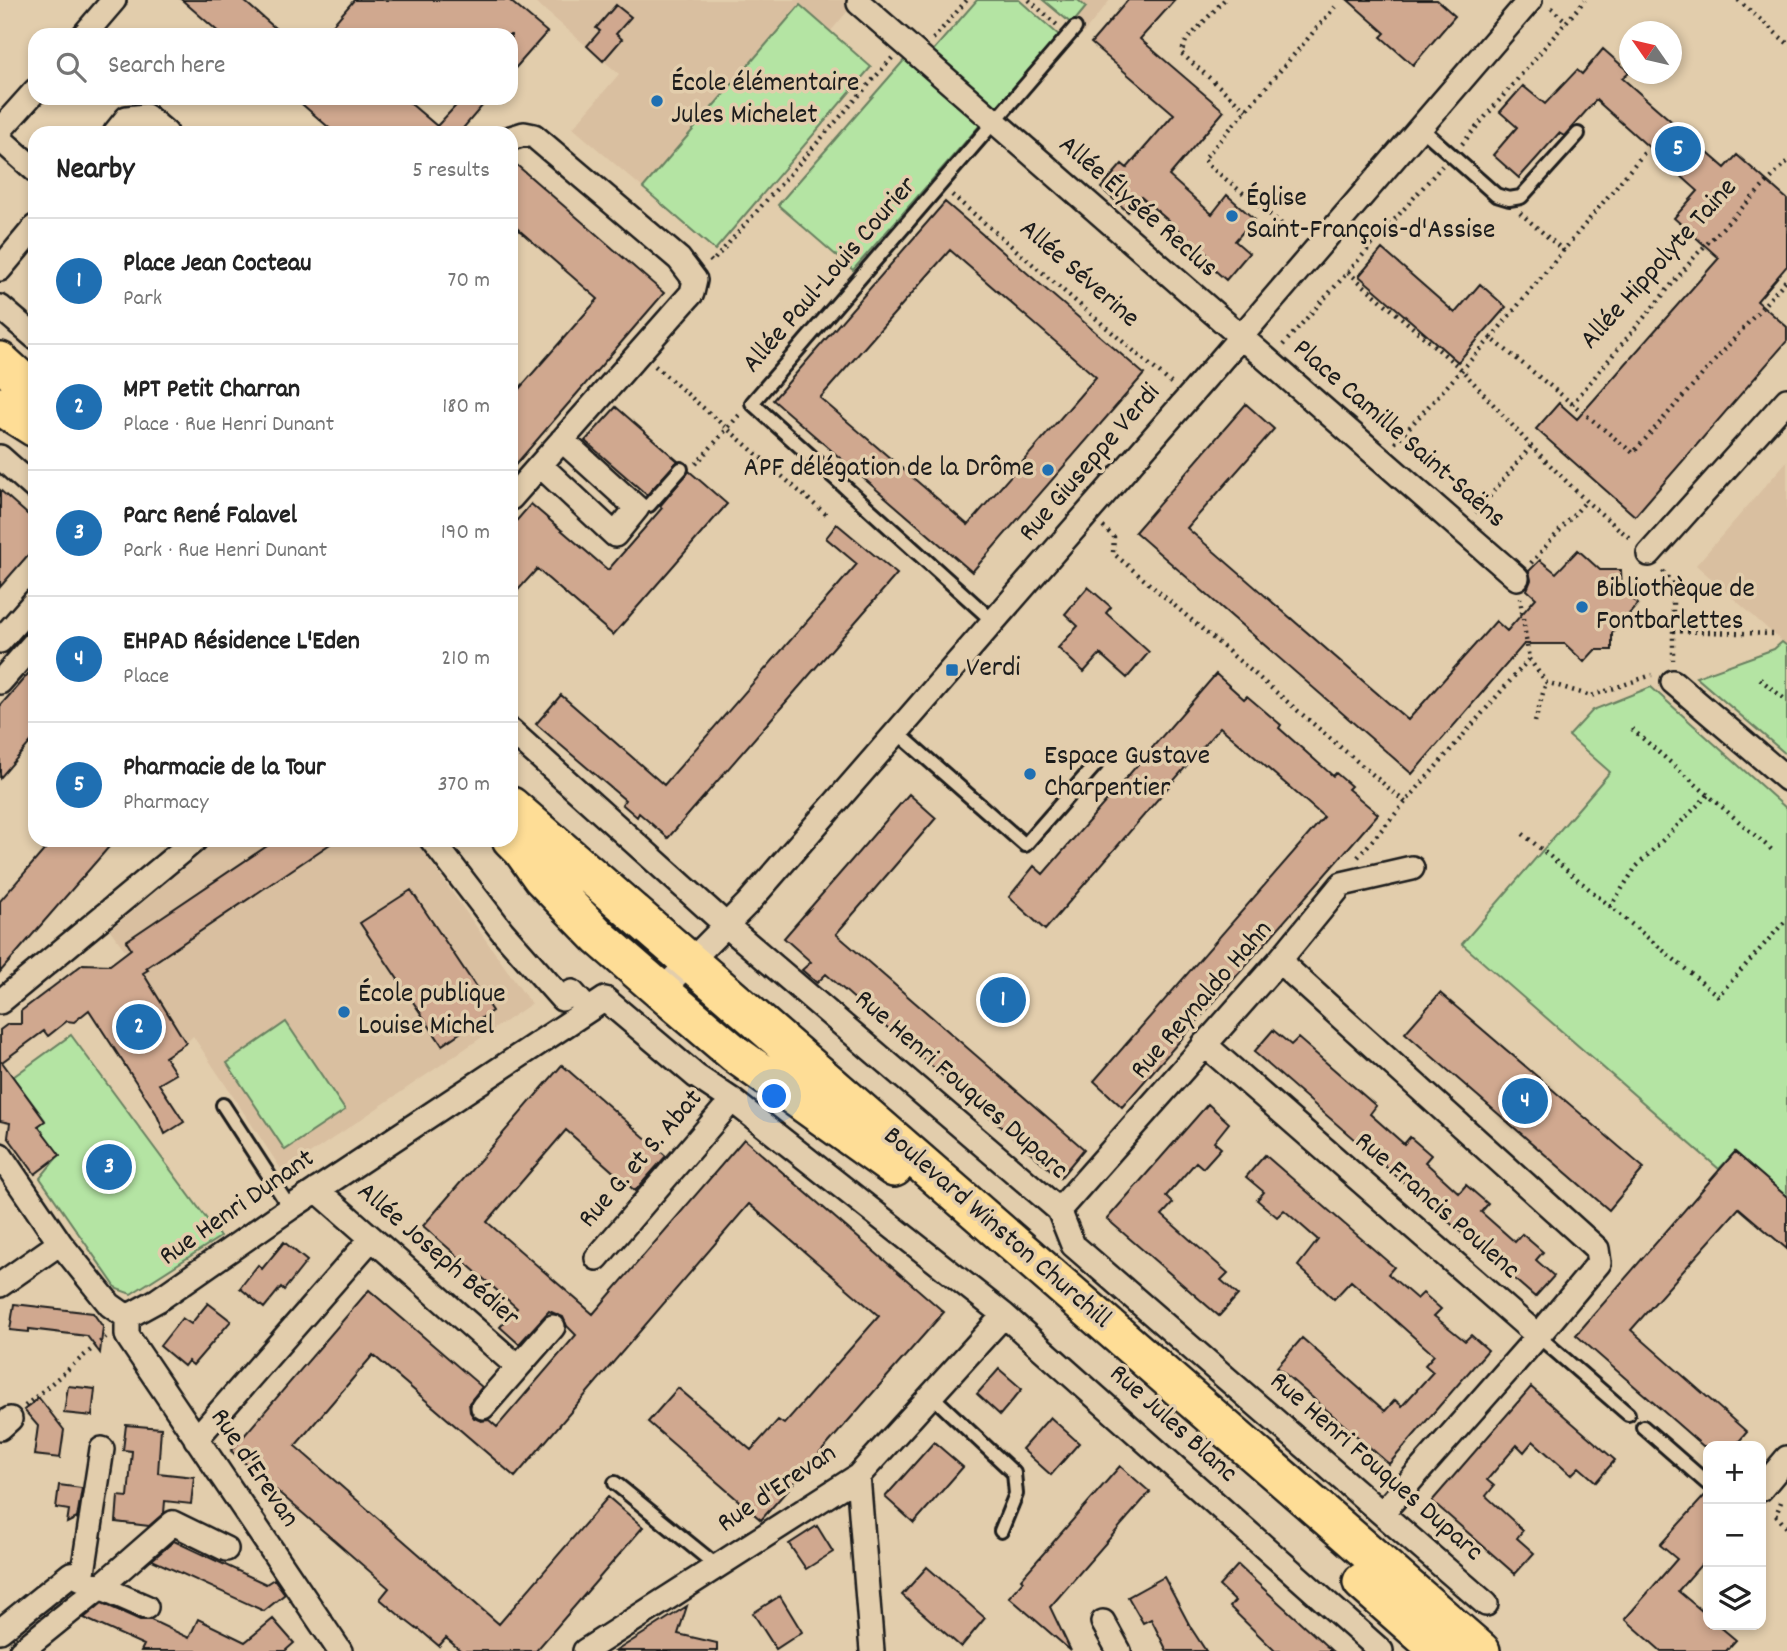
<!DOCTYPE html>
<html lang="en">
<head>
<meta charset="utf-8">
<style>
	:root { --surface:#fff; --page:#f6f6f6; --text:#222; --muted:#767676; --line:#e0e0e0; --accent:#1f6fb2 }
	body { margin:0; font-family:Dekko,sans-serif; background:var(--page); color:var(--text) }
	.controls { position:absolute; right:21px; bottom:21px; display:grid; overflow:hidden; border-radius:14px; box-shadow:0 4px 10px #0003 }
	.controls button { width:63px; height:63px; display:grid; place-items:center; padding:0; border:0; border-bottom:2px solid var(--line); background:var(--surface); color:var(--text); font:35px sans-serif }
	.compass { position:absolute; left:1619px; top:21px; width:63px; height:63px; border-radius:50%; background:var(--surface); box-shadow:0 4px 10px #0003; rotate:304deg }
	.you { position:absolute; left:775px; top:1097px; width:24px; height:24px; margin:-18px; border:5px solid #fff; border-radius:50%; background:#1a73e8; box-shadow:0 0 0 10px #1a73e833 }
	.badge { display:grid; place-items:center; width:46px; height:46px; border-radius:50%; background:var(--accent); color:#fff; font-size:23px; font-weight:700 }
	.pin { position:absolute; translate:-50% -50%; border:4px solid #fff; box-shadow:0 2px 7px #0006 }
	.list { margin:0; padding:0; list-style:none }
	h2 { display:flex; justify-content:space-between; align-items:center; height:91px; margin:0; padding:0 28px; font-size:30px }
	h2 small { font-size:23px; font-weight:400; color:var(--muted) }
	.list li { display:grid; grid-template-columns:46px 1fr auto; gap:21px; align-items:center; box-sizing:border-box; height:126px; padding:0 28px; border-top:2px solid var(--line) }
	.list b { display:block; font-size:26px; white-space:nowrap }
	.list p { margin:0; font-size:23px; white-space:nowrap; color:var(--muted) }
	.list em { font-size:23px; font-style:normal; color:var(--muted) }
	.icon { flex:none; width:38px; height:38px; fill:none; stroke:currentColor; stroke-width:2; stroke-linecap:round; stroke-linejoin:round }
	.map { position:relative; flex:none; width:1787px; height:1651px; overflow:hidden }
	.search { position:absolute; background:var(--surface); box-shadow:0 4px 10px #0003; left:28px; top:28px; width:490px; height:77px; display:flex; align-items:center; gap:18px; box-sizing:border-box; padding:0 24px; border-radius:21px; color:var(--muted); font-size:26px }
	.panel { position:absolute; background:var(--surface); box-shadow:0 4px 10px #0003; left:28px; top:126px; width:490px; height:721px; border-radius:21px }
	.map>svg:first-child { display:block }
</style>
</head>
<body>
<div class="map">
<svg width="1787" height="1651" viewBox="0 0 1787 1651">
	<rect width="100%" height="100%" fill="#e2cdac"/>
	<filter id="ink" filterUnits="userSpaceOnUse"><feTurbulence type="fractalNoise" baseFrequency=".0143" numOctaves="2"/><feDisplacementMap in="SourceGraphic" scale="14" xChannelSelector="R" yChannelSelector="G"/><feConvolveMatrix kernelMatrix="1 2 1 2 8 2 1 2 1" color-interpolation-filters="sRGB"/></filter>
	<g filter="url(#ink)">
		<path fill="#d9bfa0" d="M533 0H857L830 32 800 6 643 188 573 128 619 74Z
			M1078 0H1110L1083 34 1072 24 1086 7Z
			M1787 461V646L1696 565Z
			M217 840H415L531 1004 283 1172 193 1036 186 1043 149 982 110 930Z"/>
		<path fill="#b4e4a3" stroke="#688060" stroke-width="2" d="M977 0H1019L1060 36 996 110 930 54Z
			M1043 0H1078L1086 7 1072 24Z
			M800 5 871 67 715 250 643 188Z
			M906 58 981 124 853 270 778 205Z
			M1782 642 1787 646V755L1696 677 1774 649Z
			M1651 687 1787 809V1197L1735 1152 1719 1169 1462 944 1610 772 1569 736 1593 710Z
			M286 1022 345 1110 285 1150 227 1063Z
			M71 1035 220 1237 131 1294 117 1289 40 1178 59 1155 38 1126 45 1120 13 1077Z"/>
		<path fill="#d0a88f" stroke="#1c1c1c" stroke-width="2" fill-rule="evenodd" d="M182 0H243L283 35H222Z
			M354 0H509L547 32 511 73V35H324Z
			M1128 0H1175L1140 39 1224 111 1169 176 1212 214 1227 195 1254 219 1235 241 1249 253 1226 280 1202 259 1207 254 1141 197 1128 212 1101 188 1122 164 1127 168 1174 114 1091 43Z
			M1348 0H1437L1455 16 1413 65 1381 37 1385 33Z
			M616 5 631 17 616 34 622 39 603 61 587 46 600 31 596 28Z
			M1603 49 1629 72 1622 78 1725 168 1737 155 1787 199V266L1757 301 1787 327V341L1635 516 1536 429 1559 403 1577 419 1719 258 1674 218 1698 191 1596 100 1564 136 1559 133 1519 178 1493 155 1517 127 1500 112 1523 86 1545 104 1577 70 1582 74Z
			M295 98H404L437 126 463 98H489L459 133H335Z
			M511 160 664 293 511 470V398L598 299 511 223Z
			M945 202 1144 374 972 572 773 400ZM950 250 1096 377 968 525 820 398Z
			M1382 249 1455 313 1480 284 1506 307 1458 362 1359 276Z
			M1246 404 1274 429 1187 528 1408 720 1496 621 1507 631 1536 598 1527 590 1531 580 1529 571 1540 560 1556 573 1578 550 1600 570H1621L1622 590 1638 604 1612 633V650H1595L1584 662 1565 644H1524L1412 774 1135 532Z
			M616 407 678 461 647 495 585 441Z
			M689 471 727 504 613 635 537 569 511 598V527L531 504 608 570 662 508 660 506Z
			M0 490 35 521V547L0 587Z
			M837 524 897 574 668 838 639 813 637 817 622 804 625 800 536 724 561 695 664 785 857 564 826 538Z
			M1088 587 1111 607 1106 613 1149 652 1127 678 1100 654 1084 672 1058 648 1078 626 1065 614Z
			M35 666V737L0 778V706Z
			M1216 674 1244 699 1247 696 1281 725 1279 728 1333 776 1336 773 1351 786 1348 789 1378 814 1122 1107 1094 1081 1324 817 1220 727 1045 930 1009 897 1034 866 1043 874Z
			M909 794 936 818 836 934 1084 1149 1060 1178 826 974 817 983 802 970 811 962 784 938Z
			M53 840H115L0 972V901Z
			M276 840H336L146 968 148 970 143 973 186 1043 165 1057 176 1074 159 1084 184 1122 165 1134 156 1113 89 1010 74 1022 67 1021 48 1036 44 1031 2 1062 45 1121 38 1126 60 1155 35 1174 8 1137 10 1123 0 1121V1030L8 1024H21V1011L83 964 110 965 131 949 126 941Z
			M411 890 492 1011 442 1045 360 923Z
			M1440 993 1644 1168 1609 1210 1405 1033Z
			M1273 1030 1291 1045 1298 1038 1376 1106 1370 1114 1404 1144 1410 1137 1431 1155 1425 1162 1459 1193 1466 1185 1488 1204 1481 1212 1515 1242 1522 1234 1543 1252 1536 1260 1554 1276 1535 1297 1254 1052Z
			M562 1065 666 1156 635 1191 566 1130 487 1222 593 1314 744 1139 944 1312 761 1520 648 1422 678 1388 751 1450 778 1420 784 1424 879 1316 749 1204 515 1477 373 1355 295 1446 499 1624 608 1497 643 1527 536 1651H461L446 1638 439 1646 419 1629 418 1630 400 1616 380 1599 389 1588 231 1451 369 1290 482 1387 469 1403 470 1412 474 1418 481 1421 489 1420 497 1427 576 1335 567 1326 563 1317 549 1311 519 1344 500 1327 517 1308 423 1226Z
			M1208 1104 1229 1123 1214 1142 1221 1148 1203 1168 1196 1162 1166 1196 1173 1203 1162 1215 1228 1273 1221 1280 1238 1295 1219 1316 1107 1219Z
			M1735 1152 1787 1197V1249L1739 1208 1631 1330 1747 1432 1735 1446H1703L1576 1335Z
			M1265 1155 1394 1267 1388 1274 1417 1299 1423 1293 1441 1309 1434 1316 1465 1341 1471 1335 1488 1350 1389 1464 1277 1367 1302 1338 1385 1411 1395 1400 1402 1406 1433 1372 1425 1365 1434 1355 1351 1281 1334 1299 1298 1266 1318 1240 1284 1210 1277 1217 1257 1200 1264 1192 1246 1177Z
			M284 1242 307 1261 284 1290 281 1287 264 1308 240 1288 258 1265 262 1269Z
			M208 1303 231 1321 193 1365 188 1361 184 1366 160 1346 182 1318 191 1324Z
			M14 1304 93 1313 103 1327 100 1353 87 1336 29 1329V1332L10 1330Z
			M999 1369 1022 1389 1000 1415 977 1394Z
			M68 1386 95 1389 92 1416 64 1413Z
			M1531 1387 1615 1460 1596 1482 1579 1467 1571 1475 1533 1441 1524 1452 1517 1445 1487 1480 1494 1486 1486 1496 1523 1530 1517 1538 1534 1553 1515 1574 1432 1501Z
			M39 1398 64 1430 60 1458 34 1455 38 1426 24 1410Z
			M1050 1417 1079 1443 1051 1475 1022 1449Z
			M126 1425 161 1428 158 1473 194 1477 191 1504 165 1501 164 1513 149 1526 116 1522 118 1496 128 1497 132 1451 123 1450Z
			M934 1442 963 1467 914 1523 885 1497Z
			M1120 1466 1150 1492 1050 1607 1071 1651 1009 1597 1023 1581 1021 1579Z
			M59 1485 82 1488 77 1518 67 1523 69 1510 56 1508Z
			M1707 1493 1708 1557 1678 1591 1708 1616V1625H1718L1736 1640 1726 1651H1661L1625 1619 1677 1559 1660 1545Z
			M817 1526 833 1552 806 1569 789 1544Z
			M174 1541 266 1584 274 1579 285 1594 264 1611 152 1560Z
			M1238 1565 1254 1580 1332 1651H1275L1230 1607 1235 1601 1219 1586Z
			M927 1567 985 1618 961 1647 902 1595Z
			M1164 1577 1191 1628 1206 1651H1167L1151 1619 1143 1623 1128 1597Z
			M780 1596 802 1632 776 1649 753 1613Z
			M102 1603 140 1620H151L189 1638 198 1619 245 1642 273 1619 294 1643 285 1651H141L144 1645 84 1618Z
			M687 1606 678 1634 717 1643V1651H616Z"/>
		<g fill="none" stroke-linecap="round" stroke-linejoin="round">
			<g stroke="#1c1c1c" stroke-width="18">
				<path id="lane" d="M1421 128 1496 195 1509 199 1521 197 1578 134
					M637 508 649 505 681 469
					M994 622 752 403 1075 28
					M898 733 1025 845 1096 764
					M223 1105 290 1208
					M1538 1336 1628 1414
					M931 1395 1014 1473 1016 1494 1001 1531
					M1643 1427 1708 1484
					M615 1483 717 1566"/>
			</g>
			<g stroke="#1c1c1c" stroke-width="28">
				<path id="street" d="M859 3 1517 578
					M84 35 114 0
					M0 130 35 91
					M115 133 127 118 146 116 166 133
					M511 138 524 134 534 136 679 259 695 280 692 293 511 498
					M0 139 35 170
					M0 269 35 227
					M0 307 35 337
					M0 457 35 488
					M540 465 615 535 637 508 562 440
					M1649 554 1787 400
					M0 641 35 601
					M0 682 35 642
					M1673 682 1787 779
					M511 731 726 925 1059 1210 1073 1245 1486 1604
					M432 840 502 931 562 999 572 992 588 1010
					M1279 961 1597 1249 1599 1263 1538 1336 1382 1513
					M661 991 748 903 1214 368 1530 0
					M0 1002 195 840
					M1204 1044 1538 1336
					M0 1155 60 1243 110 1305 127 1317
					M317 1190 518 1367
					M1059 1210 1279 961 1342 884 1412 868
					M597 1258 732 1100
					M0 1285 60 1243
					M127 1317 158 1300 290 1208 605 999 696 1076 732 1100 1004 1315 1381 1651
					M127 1317V1335L130 1340 340 1651
					M483 1407 553 1327
					M0 1428 10 1419
					M196 1439 371 1239
					M858 1476 872 1651
					M1761 1489 1787 1458
					M82 1579 102 1449
					M146 1607 100 1587 173 1523 226 1549
					M1103 1622 1119 1651
					M0 1631 71 1574 100 1587 21 1651
					M585 1651 858 1476 1004 1315"/>
			</g>
			<g stroke="#1c1c1c" stroke-width="42">
				<path id="primary" d="M0 361 35 393
					M0 406 35 428
					M511 806 1481 1651
					M511 839 522 850 542 878 599 937 661 991 735 1054 894 1168
					M1362 1582 1440 1651"/>
			</g>
			<path stroke="#1c1c1c" stroke-width="4.5" stroke-dasharray="2 5" stroke-linecap="butt" d="M1029 0 1057 25
				M1224 0 1186 41 1181 53 1246 110
				M1738 0 1787 43
				M1551 8 1567 22
				M933 39 967 0
				M1462 144 1585 0
				M952 195 1171 383
				M1520 213 1564 251
				M1298 237 1208 165 1204 159 1335 7
				M710 260 712 262 892 58
				M1348 272 1461 369 1531 446 1586 501 1632 540
				M1491 338 1644 153
				M1283 345 1442 166
				M655 366 829 517
				M1572 404 1697 254 1787 162
				M1395 443 1491 338 1633 453 1787 279
				M696 464 741 413
				M1476 513 1531 446
				M1103 527 1114 537 1113 553 1406 803
				M1531 563 1586 501
				M1663 571 1673 585V660
				M1673 631 1773 634
				M1529 659 1546 682 1591 696 1652 675
				M1760 679 1787 701
				M1535 722 1546 682
				M1632 729 1708 795
				M1523 834 1718 996 1787 919
				M1358 857 1529 659 1520 598
				M1610 907 1636 867 1708 795 1772 850
				M25 1406 106 1337
				M1781 1502 1776 1515 1787 1528"/>
			<use href="#lane" stroke="#e2cdac" stroke-width="12"/>
			<use href="#street" stroke="#e2cdac" stroke-width="23"/>
			<use href="#primary" stroke="#fedd96" stroke-width="37"/>
		</g>
	</g>
	<g fill="#1f6fb2" stroke="#e2cdac" stroke-width="2.5">
		<circle cx="657" cy="101" r="7"/>
		<circle cx="1232" cy="216" r="7"/>
		<circle cx="1048" cy="470" r="7"/>
		<circle cx="1582" cy="607" r="7"/>
		<rect x="945" y="663" width="14" height="14" rx="3.5"/>
		<circle cx="1030" cy="774" r="7"/>
		<circle cx="344" cy="1012" r="7"/>
	</g>
	<g text-anchor="middle" dominant-baseline="central" stroke-width="7" stroke-linejoin="round" paint-order="stroke">
		<g font-size="28" fill="#1c1c1c" stroke="#e2cdac" text-anchor="start">
			<text x="671" y="85">École élémentaire<tspan x="671" dy="32">Jules Michelet</tspan></text>
			<text x="1246" y="200">Église<tspan x="1246" dy="32">Saint-François-d'Assise</tspan></text>
			<text x="1034" y="470" text-anchor="end">APF délégation de la Drôme</text>
			<text x="1596" y="591">Bibliothèque de<tspan x="1596" dy="32">Fontbarlettes</tspan></text>
			<text x="966" y="670">Verdi</text>
			<text x="1044" y="758">Espace Gustave<tspan x="1044" dy="32">Charpentier</tspan></text>
			<text x="358" y="996">École publique<tspan x="358" dy="32">Louise Michel</tspan></text>
		</g>
		<g font-size="28" fill="#1c1c1c" stroke="#e2cdac">
			<text transform="translate(1137 208) rotate(41)">Allée Élysée Reclus</text>
			<text transform="translate(1660 265) rotate(-48)">Allée Hippolyte Taine</text>
			<text transform="translate(1078 275) rotate(41)">Allée Séverine</text>
			<text transform="translate(831 276) rotate(-49)">Allée Paul-Louis Courier</text>
			<text transform="translate(1398 435) rotate(41)">Place Camille Saint-Saëns</text>
			<text transform="translate(1091 464) rotate(-49)">Rue Giuseppe Verdi</text>
			<text transform="translate(1203 1001) rotate(-49)">Rue Reynaldo Hahn</text>
			<text transform="translate(960 1086) rotate(41)">Rue Henri Fouques Duparc</text>
			<text transform="translate(642 1160) rotate(-49)">Rue G. et S. Abat</text>
			<text transform="translate(1436 1207) rotate(41)">Rue Francis Poulenc</text>
			<text transform="translate(238 1209) rotate(-35)">Rue Henri Dunant</text>
			<text transform="translate(996 1229) rotate(41)">Boulevard Winston Churchill</text>
			<text transform="translate(437 1256) rotate(41)">Allée Joseph Bédier</text>
			<text transform="translate(1172 1425) rotate(42)">Rue Jules Blanc</text>
			<text transform="translate(1375 1468) rotate(41)">Rue Henri Fouques Duparc</text>
			<text transform="translate(253 1469) rotate(56)">Rue d'Erevan</text>
			<text transform="translate(778 1490) rotate(-34)">Rue d'Erevan</text>
		</g>
	</g>
</svg>
<div class="controls">
<button>+</button>
<button>−</button>
<button><svg class="icon" aria-label="layers" viewBox="0 0 24 24"><path d="M12 4l9 5-9 5-9-5zM3 14l9 5 9-5"/></svg></button>
</div>
<svg class="compass" viewBox="-18 -18 36 36"><path d="M0-13l5 13h-10z" fill="#e53935"/><path d="M0 13l5-13h-10z" fill="#767676"/></svg>
<div class="you"></div>
<div class="pin badge" style="left:1003px;top:1000px">1</div>
<div class="pin badge" style="left:139px;top:1027px">2</div>
<div class="pin badge" style="left:109px;top:1167px">3</div>
<div class="pin badge" style="left:1525px;top:1101px">4</div>
<div class="pin badge" style="left:1678px;top:149px">5</div>
<div class="search"><svg class="icon" aria-label="search" viewBox="0 0 24 24"><circle cx="10" cy="10" r="6"/><path d="M15 15l6 6"/></svg>Search here</div>
<section class="panel">
<h2>Nearby<small>5 results</small></h2>
<ul class="list">
<li><span class="badge">1</span><div><b>Place Jean Cocteau</b><p>Park</p></div><em>70 m</em></li>
<li><span class="badge">2</span><div><b>MPT Petit Charran</b><p>Place · Rue Henri Dunant</p></div><em>180 m</em></li>
<li><span class="badge">3</span><div><b>Parc René Falavel</b><p>Park · Rue Henri Dunant</p></div><em>190 m</em></li>
<li><span class="badge">4</span><div><b>EHPAD Résidence L'Eden</b><p>Place</p></div><em>210 m</em></li>
<li><span class="badge">5</span><div><b>Pharmacie de la Tour</b><p>Pharmacy</p></div><em>370 m</em></li>
</ul>
</section>
</div>
</body>
</html>
